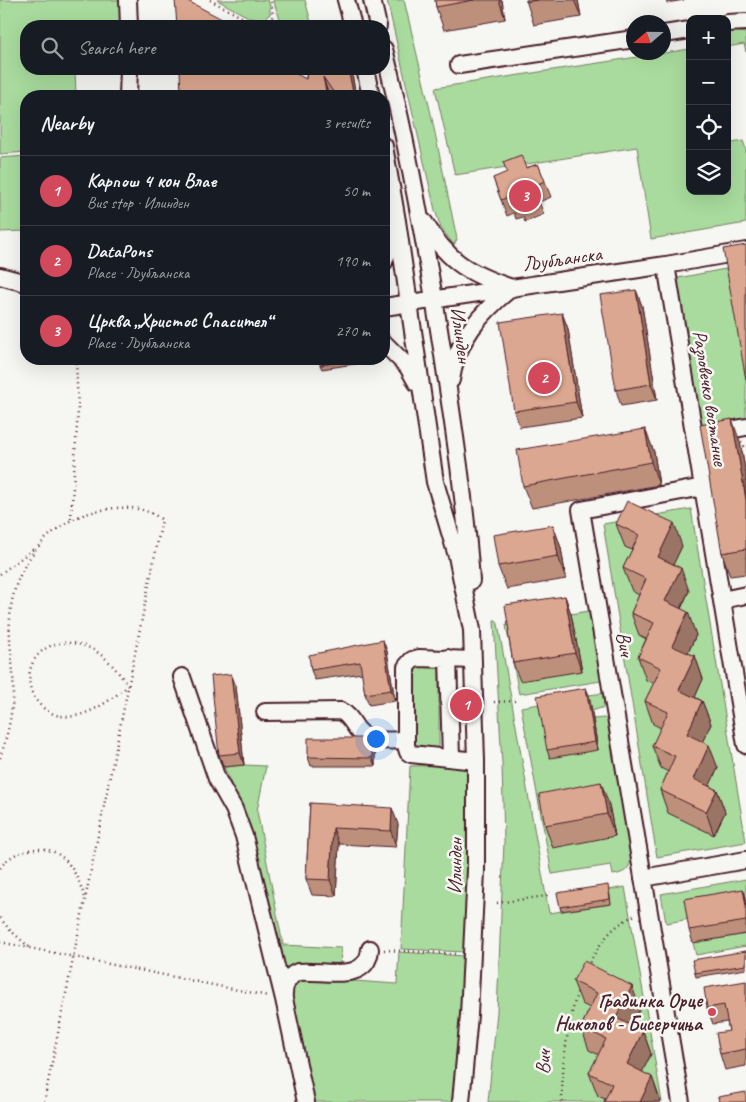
<!DOCTYPE html>
<html lang="en">
<head>
<meta charset="utf-8">
<style>
	:root { --surface:#171b24; --page:#242831; --text:#f1f3f6; --muted:#9ea1a6; --line:#363941; --accent:#d1495b }
	body { margin:0; font-family:Caveat,sans-serif; background:var(--page); color:var(--text) }
	.controls { position:absolute; right:15px; top:15px; display:grid; overflow:hidden; border-radius:10px; box-shadow:0 5px 20px #0002 }
	.controls button { width:45px; height:45px; display:grid; place-items:center; padding:0; border:0; border-bottom:1px solid var(--line); background:var(--surface); color:var(--text); font:25px sans-serif }
	.compass { position:absolute; left:626px; top:15px; width:45px; height:45px; border-radius:50%; background:var(--surface); box-shadow:0 5px 20px #0002; rotate:250deg }
	.you { position:absolute; left:375px; top:738px; width:18px; height:18px; margin:-12px; border:4px solid #fff; border-radius:50%; background:#1a73e8; box-shadow:0 0 0 8px #1a73e833 }
	.badge { display:grid; place-items:center; width:32px; height:32px; border-radius:50%; background:var(--accent); color:#fff; font-size:16px; font-weight:700 }
	.pin { position:absolute; translate:-50% -50%; border:2px solid #fff; box-shadow:0 1px 5px #0006 }
	.list { margin:0; padding:0; list-style:none }
	h2 { display:flex; justify-content:space-between; align-items:center; height:65px; margin:0; padding:0 20px; font-size:21px }
	h2 small { font-size:16px; font-weight:400; color:var(--muted) }
	.list li { display:grid; grid-template-columns:32px 1fr auto; gap:15px; align-items:center; box-sizing:border-box; height:70px; padding:0 20px; border-top:1px solid var(--line) }
	.list b { display:block; font-size:19px; white-space:nowrap }
	.list p { margin:0; font-size:16px; white-space:nowrap; color:var(--muted) }
	.list em { font-size:16px; font-style:normal; color:var(--muted) }
	.icon { flex:none; width:28px; height:28px; fill:none; stroke:currentColor; stroke-width:2; stroke-linecap:round; stroke-linejoin:round }
	.map { position:relative; flex:none; width:746px; height:1102px; overflow:hidden }
	.search { position:absolute; background:var(--surface); box-shadow:0 5px 20px #0002; left:20px; top:20px; width:370px; height:55px; display:flex; align-items:center; gap:12px; box-sizing:border-box; padding:0 18px; border-radius:20px; color:var(--muted); font-size:19px }
	.panel { position:absolute; background:var(--surface); box-shadow:0 5px 20px #0002; left:20px; top:90px; width:370px; height:275px; border-radius:20px }
	.map>svg:first-child { display:block }
</style>
</head>
<body>
<div class="map">
<svg width="746" height="1102" viewBox="0 0 746 1102">
	<rect width="100%" height="100%" fill="#f6f6f2"/>
	<filter id="ink" filterUnits="userSpaceOnUse"><feTurbulence type="fractalNoise" baseFrequency=".02" numOctaves="2"/><feDisplacementMap in="SourceGraphic" scale="10" xChannelSelector="R" yChannelSelector="G"/><feConvolveMatrix kernelMatrix="1 2 1 2 8 2 1 2 1" color-interpolation-filters="sRGB"/></filter>
	<g filter="url(#ink)">
		<path fill="#a8db9d" stroke="#797d64" fill-rule="evenodd" d="M0 0H124L127 26H26V69H75L76 96H26V152L0 154Z
			M217 0H268L270 6V14L263 20 250 18Z
			M273 0H305L312 26H288L280 19Z
			M387 0H404L431 114 457 239 454 245 441 228 435 210Z
			M727 30 746 33V52L744 44 727 47Z
			M690 49V191H727V144L743 141 746 149V223L651 239 637 147 455 175 435 88Z
			M26 156V231L0 232V158Z
			M746 265V427L694 436 669 285 678 278Z
			M691 509 746 842 657 857 603 524Z
			M589 611 601 681 519 694 506 625 573 624 571 614ZM576 640 582 671 515 650Z
			M494 620H496L498 624 549 913 611 904 609 890 625 887 662 1102H488L497 1012 504 842 502 764Z
			M412 663 439 664V748L410 749Z
			M604 693V707L592 711 589 695Z
			M540 704 598 750 593 719 604 718 607 720 631 856C631 869 625 873 613 875L611 865 552 874 521 707Z
			M244 765 266 766 257 811 283 945 341 948 340 969 283 979 250 831 224 767Z
			M460 765 466 767 468 774 465 952 401 949 410 766Z
			M746 879V901L690 919 666 923 661 894Z
			M746 934V946L696 955 693 943Z
			M399 952 465 956 452 1102H309L291 1014V982L296 977 397 984Z"/>
		<g fill="none" stroke-linecap="round" stroke-linejoin="round">
			<g stroke="#4a1f2b" stroke-width="20">
				<path id="minor" d="M128 0 129 26
					M346 0 353 26
					M372 0 378 26
					M727 23 746 22
					M664 34 690 30
					M384 49C409 150 427 252 443 355 454 430 466 505 471 581
					M459 65 634 39
					M365 69 371 96
					M128 96 129 69
					M384 146 397 221 435 482 457 556 472 630 476 761V871L469 1015 461 1102
					M424 222C447 260 467 273 509 287
					M384 262 396 226
					M666 265 746 745
					M0 276 26 283
					M384 307 666 265 746 251
					M384 343 408 367 417 383
					M451 380C456 340 481 313 511 288
					M714 433 746 427
					M722 600 746 595
					M448 658 451 758
					M473 660 419 658 412 660 406 667V745L408 752 411 754 476 761
					M182 677 217 779 234 809 244 836 284 999
					M265 712 341 711C349 715 352 722 357 729 369 744 389 740 406 740
					M643 878 746 860
					M306 1102 284 999C283 987 286 977 298 972 322 969 367 985 370 949
					M681 1102 581 510 703 487"/>
			</g>
			<path stroke="#4a1f2b" stroke-width="2.5" stroke-dasharray="1 4" stroke-linecap="butt" d="M210 0 256 25 261 26 270 22 276 26
				M270 22 273 15 271 0
				M741 442 746 449
				M71 519 78 410 76 359
				M0 574 35 548
				M59 643C93 640 111 661 128 686 113 698 95 712 75 716 26 723 10 655 59 643Z
				M494 702 515 701
				M0 758C7 737 12 716 13 694 15 669 8 644 10 618 12 568 47 522 97 511 119 506 144 505 162 520L44 1102
				M0 868C7 858 18 852 29 850 63 843 76 871 85 898
				M497 903 546 896 550 892
				M0 918 10 930 29 947
				M0 942 268 996
				M384 950 458 954
				M587 967C600 943 610 927 635 915
				M562 1102C562 1063 567 1027 578 990"/>
			<use href="#minor" stroke="#f6f6f2" stroke-width="16"/>
		</g>
		<path fill="#bd907c" stroke="#4a1f2b" d="M435 0H502L505 19 444 30 436 7Z
			M526 0H578L581 17 534 25Z
			M666 0H684L667 3Z
			M307 69H351L356 96H331L328 93 329 96H181L306 79Z
			M538 164 551 197 539 202 544 214 525 222 523 217 516 219 514 213 507 216 493 178 526 168Z
			M636 290 642 306 657 400 621 406 616 390Z
			M562 313 568 329 582 418 520 427 514 411Z
			M360 359 361 363 322 369 320 365Z
			M645 429 654 452 659 485 532 508 523 486Z
			M740 442 746 474V574L730 576 722 553Z
			M616 524 682 546 673 564 689 591 681 609 696 635 688 653 695 656 703 679 695 697 702 701 711 724 702 742 718 768 709 786 717 790 725 812 714 835 668 813 660 790 668 772 661 768 652 746 661 728 653 724 645 701 654 683 646 680 638 657 646 639 639 635 631 613 639 595 632 591 623 568 632 550 625 547Z
			M553 525 561 548 566 579 507 589 498 566Z
			M565 596 571 614 582 671 520 681 513 663 509 631Z
			M387 651 395 701 369 705 365 694 362 673 315 680 311 670Z
			M231 674 236 686 244 765 224 767 219 755Z
			M589 695 598 750 550 758 547 750Z
			M372 741 375 750V766H311L308 757Z
			M310 803 398 824 396 847 339 844 336 896 312 895 306 879Z
			M609 805 615 836 553 848 545 825Z
			M609 890 611 904 561 911 560 907Z
			M746 897V934L693 943 689 930Z
			M746 951V969L696 977 695 973Z
			M573 981 640 1009 632 1026 643 1031 651 1054 642 1072 652 1077 660 1100 659 1102H604L605 1099 598 1096 589 1073 599 1055 589 1050 581 1027 590 1008 582 1004Z
			M746 981V1066L725 1070 720 1054 729 1031 727 1022 713 1024 707 1008Z"/>
		<path fill="#9a7565" stroke="#4a1f2b" d="M499 0H502L505 19Z
			M574 0H578L581 17Z
			M348 69H351L356 96H354Z
			M323 77 328 93 329 96H327Z
			M636 290 642 306 657 400 651 384Z
			M562 313 568 329 582 418 576 402Z
			M732 419 740 442 746 474V500Z
			M645 429 654 452 659 485 651 462Z
			M674 523 682 546 666 580 658 557Z
			M553 525 561 548 566 579 558 556Z
			M681 568 689 591 673 624 665 601Z
			M565 596 571 614 582 671 575 653Z
			M688 612 696 635 681 668 672 646Z
			M383 640 387 651 395 701 391 690Z
			M695 656 703 679 688 713 679 690Z
			M231 674 236 686 244 765 240 753Z
			M586 688 589 695 598 750 595 742Z
			M702 701 711 724 695 757 687 734Z
			M372 741 375 750V766L372 758Z
			M709 745 718 768 702 802 694 779Z
			M601 782 609 805 615 836 607 814Z
			M717 790 725 812 714 835 706 812Z
			M392 808 398 824 396 847 391 831Z
			M333 828 339 844 336 896 330 880Z
			M743 889 746 897V906Z
			M632 986 640 1009 624 1041 616 1018Z
			M643 1031 651 1054 635 1087 627 1064Z
			M652 1077 660 1100 659 1102H640Z"/>
		<path fill="#dca790" stroke="#4a1f2b" d="M175 0H186L235 26H177Z
			M435 0H474L436 7Z
			M526 0H538L526 2Z
			M180 69H287L306 79 307 69H314L322 73 318 69H348L354 96H336L323 77 327 96H181Z
			M521 155 526 168 538 164 545 181 533 186 538 198 519 206 517 201 511 203 508 197 501 200 493 178 507 172 503 162Z
			M746 245V380L723 249Z
			M636 290 651 384 616 390 600 295Z
			M562 313 576 402 514 411 500 322Z
			M319 359H359L320 365Z
			M732 419 746 500V549L722 553 700 425Z
			M645 429 651 462 523 486 517 450Z
			M627 501 674 523 658 557 681 568 665 601 688 612 672 646 695 656 679 690 702 701 687 734 709 745 694 779 717 790 706 812 660 790 675 756 652 746 668 712 645 701 661 668 638 657 654 623 631 613 646 579 623 568 639 535 616 524Z
			M553 525 558 556 498 566 493 535Z
			M565 596 575 653 513 663 508 632 509 631 505 605Z
			M383 640 391 690 365 694 360 662 311 670 309 655Z
			M231 674 240 753 219 755 211 676Z
			M586 688 595 742 547 750 537 696Z
			M308 738H361L372 741V758L308 757Z
			M601 782 607 814 545 825 539 794Z
			M310 803 392 808 391 831 333 828 330 880 306 879Z
			M608 885 610 899 560 907 557 893Z
			M743 889 746 906V921L689 930 684 899Z
			M746 951V965L695 973 692 960Z
			M584 961 632 986 616 1018 643 1031 627 1064 652 1077 640 1102H604L612 1084 589 1073 606 1039 581 1027 597 993 573 981Z
			M746 981V1049L720 1054 716 1033 729 1031 724 1005 707 1008 704 988Z
			M746 1092V1102H719L718 1097Z"/>
	</g>
	<circle fill="#d1495b" stroke="#f6f6f2" stroke-width="2" cx="712" cy="1012" r="5"/>
	<g text-anchor="middle" dominant-baseline="central" stroke-width="5" stroke-linejoin="round" paint-order="stroke">
		<g font-size="20" fill="#4a1f2b" stroke="#f6f6f2">
			<text transform="translate(562 259) rotate(-8)">Љубљанска</text>
			<text transform="translate(461 335) rotate(82)">Илинден</text>
			<text transform="translate(710 398) rotate(81)">Разловечко востание</text>
			<text transform="translate(625 644) rotate(80)">Вич</text>
			<text transform="translate(455 866) rotate(-89)">Илинден</text>
			<text transform="translate(543 1062) rotate(-86)">Вич</text>
		</g>
		<g font-size="20" font-weight="bold" fill="#4a1f2b" stroke="#f6f6f2" text-anchor="end">
			<text x="702" y="1000">Градинка Орце<tspan x="702" dy="23">Николов - Бисерчиња</tspan></text>
		</g>
	</g>
</svg>
<div class="controls">
<button>+</button>
<button>−</button>
<button><svg class="icon" aria-label="locate" viewBox="0 0 24 24"><circle cx="12" cy="12" r="6"/><path d="M12 2v4M12 18v4M2 12h4M18 12h4"/></svg></button>
<button><svg class="icon" aria-label="layers" viewBox="0 0 24 24"><path d="M12 4l9 5-9 5-9-5zM3 14l9 5 9-5"/></svg></button>
</div>
<svg class="compass" viewBox="-18 -18 36 36"><path d="M0-13l5 13h-10z" fill="#e53935"/><path d="M0 13l5-13h-10z" fill="#9ea1a6"/></svg>
<div class="you"></div>
<div class="pin badge" style="left:466px;top:705px">1</div>
<div class="pin badge" style="left:544px;top:378px">2</div>
<div class="pin badge" style="left:525px;top:196px">3</div>
<div class="search"><svg class="icon" aria-label="search" viewBox="0 0 24 24"><circle cx="10" cy="10" r="6"/><path d="M15 15l6 6"/></svg>Search here</div>
<section class="panel">
<h2>Nearby<small>3 results</small></h2>
<ul class="list">
<li><span class="badge">1</span><div><b>Карпош 4 кон Влае</b><p>Bus stop · Илинден</p></div><em>50 m</em></li>
<li><span class="badge">2</span><div><b>DataPons</b><p>Place · Љубљанска</p></div><em>190 m</em></li>
<li><span class="badge">3</span><div><b>Црква „Христос Спасител“</b><p>Place · Љубљанска</p></div><em>270 m</em></li>
</ul>
</section>
</div>
</body>
</html>
